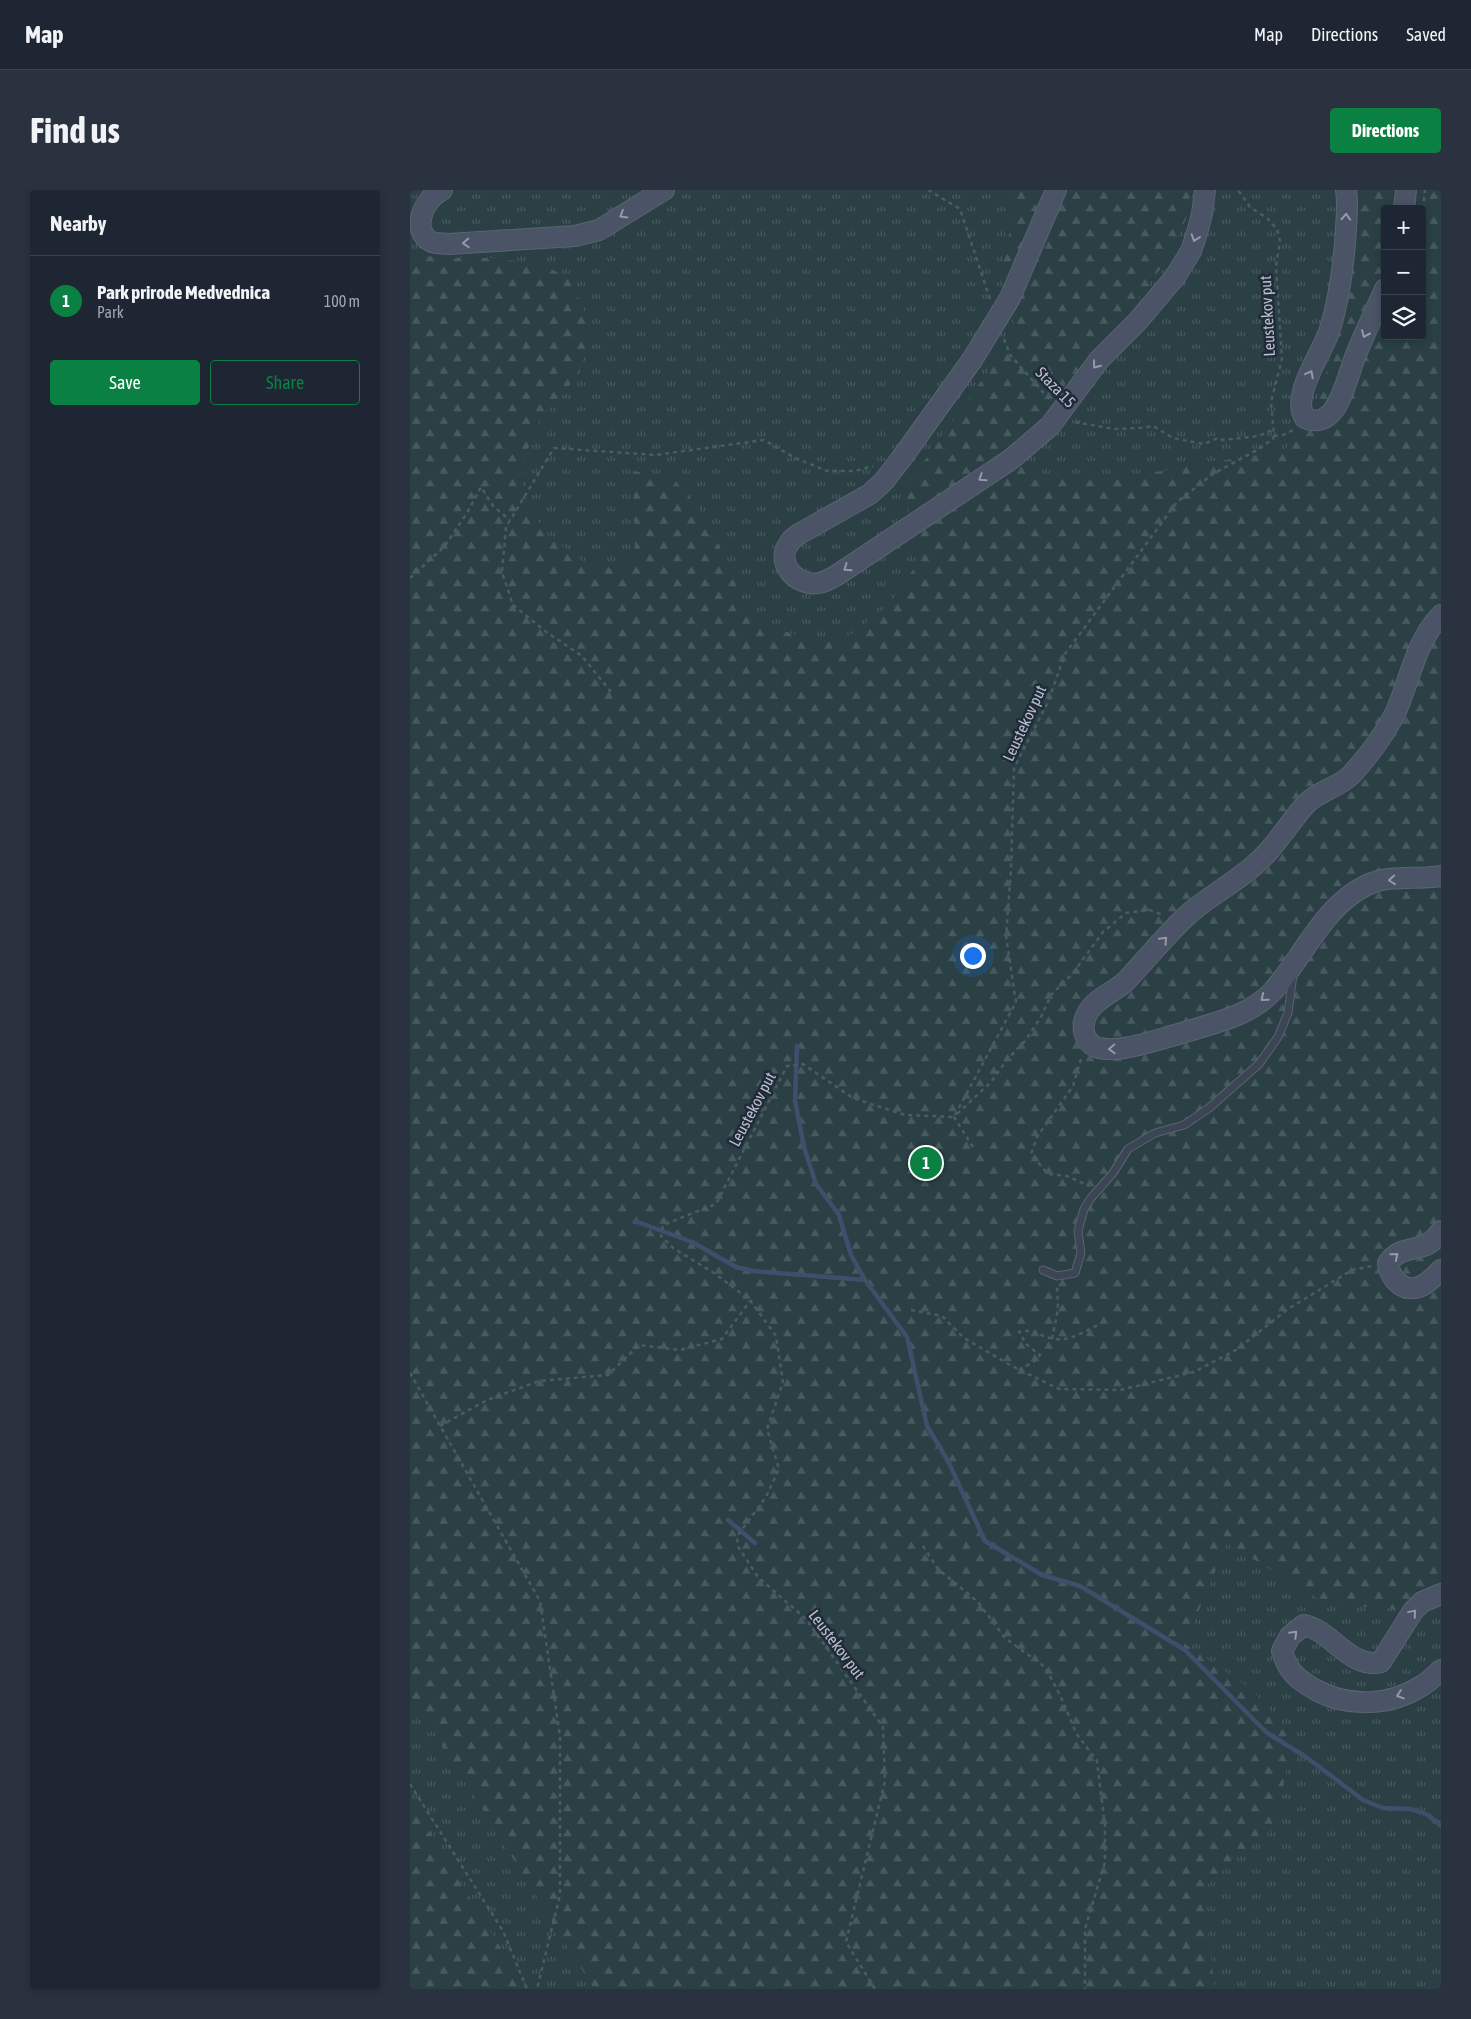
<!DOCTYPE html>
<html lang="en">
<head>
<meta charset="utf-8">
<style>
	:root { --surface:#1e2633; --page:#2b323f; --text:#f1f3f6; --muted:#a1a5ac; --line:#3c434e; --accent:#0b8043 }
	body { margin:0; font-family:"Asap Condensed",sans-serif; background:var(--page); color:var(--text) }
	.controls { position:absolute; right:15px; top:15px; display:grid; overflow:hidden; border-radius:5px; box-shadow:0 2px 8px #0003 }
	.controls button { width:45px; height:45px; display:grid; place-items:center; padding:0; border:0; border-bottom:1px solid var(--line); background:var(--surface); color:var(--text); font:25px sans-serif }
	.you { position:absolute; left:562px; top:765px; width:18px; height:18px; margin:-12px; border:4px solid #fff; border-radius:50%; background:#1a73e8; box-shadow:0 0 0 8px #1a73e833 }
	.badge { display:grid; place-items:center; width:32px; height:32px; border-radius:50%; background:var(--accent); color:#fff; font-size:16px; font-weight:700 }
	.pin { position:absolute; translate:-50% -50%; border:2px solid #fff; box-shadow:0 1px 5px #0006 }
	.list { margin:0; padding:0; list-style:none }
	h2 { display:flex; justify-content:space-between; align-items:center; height:65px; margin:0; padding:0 20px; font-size:21px }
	h2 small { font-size:16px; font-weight:400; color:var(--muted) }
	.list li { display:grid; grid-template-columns:32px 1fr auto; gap:15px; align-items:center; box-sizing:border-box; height:90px; padding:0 20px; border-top:1px solid var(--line) }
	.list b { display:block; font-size:19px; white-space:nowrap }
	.list p { margin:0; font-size:16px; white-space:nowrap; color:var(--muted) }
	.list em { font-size:16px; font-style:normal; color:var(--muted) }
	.actions { display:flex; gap:10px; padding:15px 20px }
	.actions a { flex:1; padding:11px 0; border:1px solid var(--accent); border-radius:5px; text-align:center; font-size:18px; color:var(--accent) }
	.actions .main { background:var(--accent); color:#fff }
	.icon { flex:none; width:28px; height:28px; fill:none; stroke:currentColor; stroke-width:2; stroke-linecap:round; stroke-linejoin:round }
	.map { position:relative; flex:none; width:1031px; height:1799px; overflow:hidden; border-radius:5px }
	header { display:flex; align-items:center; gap:30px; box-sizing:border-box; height:70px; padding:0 25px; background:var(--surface); border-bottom:1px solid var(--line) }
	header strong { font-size:24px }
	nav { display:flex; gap:28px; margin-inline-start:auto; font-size:18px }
	.intro { display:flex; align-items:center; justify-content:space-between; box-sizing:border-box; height:120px; padding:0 30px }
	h1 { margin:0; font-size:35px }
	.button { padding:12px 22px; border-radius:5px; background:var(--accent); color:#fff; font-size:18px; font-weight:700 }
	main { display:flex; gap:30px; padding:0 30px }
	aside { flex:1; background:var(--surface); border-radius:5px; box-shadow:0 2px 8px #0003 }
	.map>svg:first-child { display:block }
</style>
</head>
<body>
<header>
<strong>Map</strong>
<nav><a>Map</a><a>Directions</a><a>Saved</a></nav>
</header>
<div class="intro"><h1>Find us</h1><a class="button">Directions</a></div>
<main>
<aside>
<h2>Nearby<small></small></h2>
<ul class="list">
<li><span class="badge">1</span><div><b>Park prirode Medvednica</b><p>Park</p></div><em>100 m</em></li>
</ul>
<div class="actions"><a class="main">Save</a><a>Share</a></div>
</aside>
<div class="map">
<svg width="1031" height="1799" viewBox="0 0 1031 1799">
	<defs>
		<pattern id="grass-tufts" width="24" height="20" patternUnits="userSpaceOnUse" patternTransform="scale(1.25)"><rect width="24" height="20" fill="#2a4045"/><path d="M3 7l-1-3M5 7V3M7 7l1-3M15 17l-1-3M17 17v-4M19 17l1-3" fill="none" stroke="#475a5f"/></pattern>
		<pattern id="forest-firs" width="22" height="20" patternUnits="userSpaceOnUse" patternTransform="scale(1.25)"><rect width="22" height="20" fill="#2a4045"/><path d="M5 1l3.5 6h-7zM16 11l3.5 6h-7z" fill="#475a5f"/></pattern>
	</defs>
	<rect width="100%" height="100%" fill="#283344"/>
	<path fill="url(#grass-tufts)" fill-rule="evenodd" d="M0 0H1031V1799H0ZM975 19H1012V146H975Z"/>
	<path fill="url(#forest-firs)" fill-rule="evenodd" d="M596 0H781L776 29 757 70 711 131 601 256 627 286 663 290 736 284 777 276 874 261 905 217 928 145 945 62 946 0H1031V1423L917 1414 817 1353 775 1454 841 1499 883 1546 867 1629 793 1699 805 1799H184L0 1502V64L33 68H82L128 74 160 87 180 136 169 184 125 237 113 275V303L134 342 174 373 225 372 223 281 262 287 298 330 330 405 358 437 403 449H425L442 444 479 415 513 365 492 300 515 270 606 142 590 81 607 12ZM975 19H1012V146H975Z
		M0 1610 116 1799H0Z"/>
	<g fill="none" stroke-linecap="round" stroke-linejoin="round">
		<path stroke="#3e4f6c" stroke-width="4.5" d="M387 856 385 911 394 957 406 994 429 1025 441 1065 455 1090 497 1147 517 1236 538 1271 575 1351 632 1385 670 1396 775 1460 856 1542 896 1567 953 1610 973 1618 1001 1619 1018 1625 1031 1636
			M225 1031 282 1052 326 1077 343 1081 455 1090
			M318 1330 345 1353"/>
		<g stroke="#5b6371" stroke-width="9">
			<path id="service" d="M633 1080 647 1086 665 1083 671 1063 668 1041 674 1019 681 1008 703 983 718 959 745 943 774 935 799 918 849 874 868 847 878 823 883 785"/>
		</g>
		<g stroke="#5b6371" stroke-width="22">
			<path id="secondary" d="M32 0C13 9 0 42 22 52 27 54 34 53 39 54L165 46 189 40 254 0
				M646 0 600 108 562 170 491 269 474 291 460 304 389 344C386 346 382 349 380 352 364 372 386 397 409 393 415 392 422 388 427 385L600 270 640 236 689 170 727 132 765 87 781 61 787 43 792 24 795 0
				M936 0C938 13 937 25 936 38 934 73 930 106 920 139 913 162 880 206 895 228 903 232 913 231 920 224 932 213 939 183 945 167 954 144 965 122 975 99
				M994 19 996 0
				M1031 425C1006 451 1001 486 987 519 976 543 960 564 942 584 929 598 909 600 896 614 877 635 864 660 841 678 822 694 800 706 781 722 758 742 737 769 716 791 705 802 687 807 678 822 670 835 673 854 689 858 697 860 707 859 714 858 734 855 753 848 772 843 803 833 838 827 862 802 893 768 913 716 957 695 979 684 1007 690 1031 686
				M1031 1041C1026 1048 1021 1054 1013 1056 998 1061 988 1059 978 1073 980 1091 997 1106 1015 1094 1021 1090 1026 1085 1031 1080
				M1031 1404 1012 1412 1003 1421 971 1472C941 1480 921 1440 894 1435L880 1446 872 1461C878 1482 887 1489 906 1500 939 1518 981 1516 1013 1495 1020 1491 1025 1485 1031 1480"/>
		</g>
		<path stroke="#485d61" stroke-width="2.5" stroke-dasharray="4 4" stroke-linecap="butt" d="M518 0 550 19 580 109
			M1012 27 1015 0
			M594 149 600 165 640 210
			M665 232 704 239 729 238 743 236 763 248 794 254 808 248 813 250 849 246 864 239
			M864 246 873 245 883 240
			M0 388 34 357 57 323 71 297 83 316 100 330
			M201 502 172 466 135 441 103 415 92 382 96 337 144 258 245 265 354 250 385 268 417 281H445L463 276
			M671 869 663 896 627 947 621 964 638 984 657 986 679 996
			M563 957 544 927 581 892 596 871 615 851 631 827 641 805 663 783 693 742 716 723 740 720 753 725
			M501 1120 532 1126 554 1148 600 1175 649 1199 710 1200 784 1182 826 1160 878 1119 942 1080 962 1076
			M642 1149 648 1119 647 1096
			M609 1180 625 1171 630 1165 617 1155 609 1142C625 1138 630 1147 644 1149 661 1151 675 1141 690 1134
			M0 1183 130 1411 150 1546V1705L127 1799
			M30 1236 77 1210 129 1191 198 1185 229 1155 270 1160 312 1149 340 1111
			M513 1356 528 1379 568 1412 595 1448 635 1477 651 1507 666 1543 687 1571 695 1636V1672L675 1739V1799
			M0 1594 93 1741 117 1799
			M465 1799 436 1752 475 1591 473 1537 396 1429 348 1387 327 1355 328 1345 356 1307 369 1279 357 1239 373 1192 366 1146 340 1110 304 1083 263 1058 251 1046 253 1035 306 1014 377 876 393 874 443 908 495 925 544 927 606 812 596 746 601 679 604 578 638 512 655 464 767 312 803 284 847 260 863 249 864 246 861 212 872 169 866 76 870 51 867 39 858 29 840 17 828 0"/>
		<use href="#service" stroke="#3c4553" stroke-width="7"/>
		<use href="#secondary" stroke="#4a5466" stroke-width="20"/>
	</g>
	<defs><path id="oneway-chevron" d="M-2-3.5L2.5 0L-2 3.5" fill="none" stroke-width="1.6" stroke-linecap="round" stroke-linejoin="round" transform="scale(1.25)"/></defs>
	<g stroke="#939aa9">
		<use href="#oneway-chevron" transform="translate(213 25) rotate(149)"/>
		<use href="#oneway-chevron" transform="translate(936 27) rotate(-87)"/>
		<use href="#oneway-chevron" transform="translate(785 48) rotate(109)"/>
		<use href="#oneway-chevron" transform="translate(56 53) rotate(177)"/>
		<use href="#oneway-chevron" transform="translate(955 144) rotate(114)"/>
		<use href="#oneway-chevron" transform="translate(686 175) rotate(128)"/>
		<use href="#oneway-chevron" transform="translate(900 184) rotate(-62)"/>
		<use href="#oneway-chevron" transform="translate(572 288) rotate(147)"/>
		<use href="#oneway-chevron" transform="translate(437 378) rotate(145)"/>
		<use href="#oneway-chevron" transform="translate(982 690) rotate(175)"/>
		<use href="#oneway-chevron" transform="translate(754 750) rotate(-47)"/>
		<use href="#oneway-chevron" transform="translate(854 808) rotate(140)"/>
		<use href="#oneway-chevron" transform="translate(702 859) rotate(177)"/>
		<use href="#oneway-chevron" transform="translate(985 1066) rotate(-39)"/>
		<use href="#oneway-chevron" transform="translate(1003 1423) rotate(-50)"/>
		<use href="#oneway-chevron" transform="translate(884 1444) rotate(-45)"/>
		<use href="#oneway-chevron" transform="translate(990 1505) rotate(161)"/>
	</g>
	<g text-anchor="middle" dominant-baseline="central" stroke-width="5" stroke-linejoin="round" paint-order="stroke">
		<g font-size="16" fill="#bac0cd" stroke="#212a39">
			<text transform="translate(857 126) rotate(-93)">Leustekov put</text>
			<text transform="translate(646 197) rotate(46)">Staza 15</text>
			<text transform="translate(614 533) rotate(-65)">Leustekov put</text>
			<text transform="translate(342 919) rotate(-62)">Leustekov put</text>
			<text transform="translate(427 1454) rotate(53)">Leustekov put</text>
		</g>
	</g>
</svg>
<div class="controls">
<button>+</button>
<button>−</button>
<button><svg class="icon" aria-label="layers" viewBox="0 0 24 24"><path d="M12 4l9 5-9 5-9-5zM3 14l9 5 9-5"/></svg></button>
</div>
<div class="you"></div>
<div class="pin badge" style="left:516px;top:973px">1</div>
</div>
</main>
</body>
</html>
